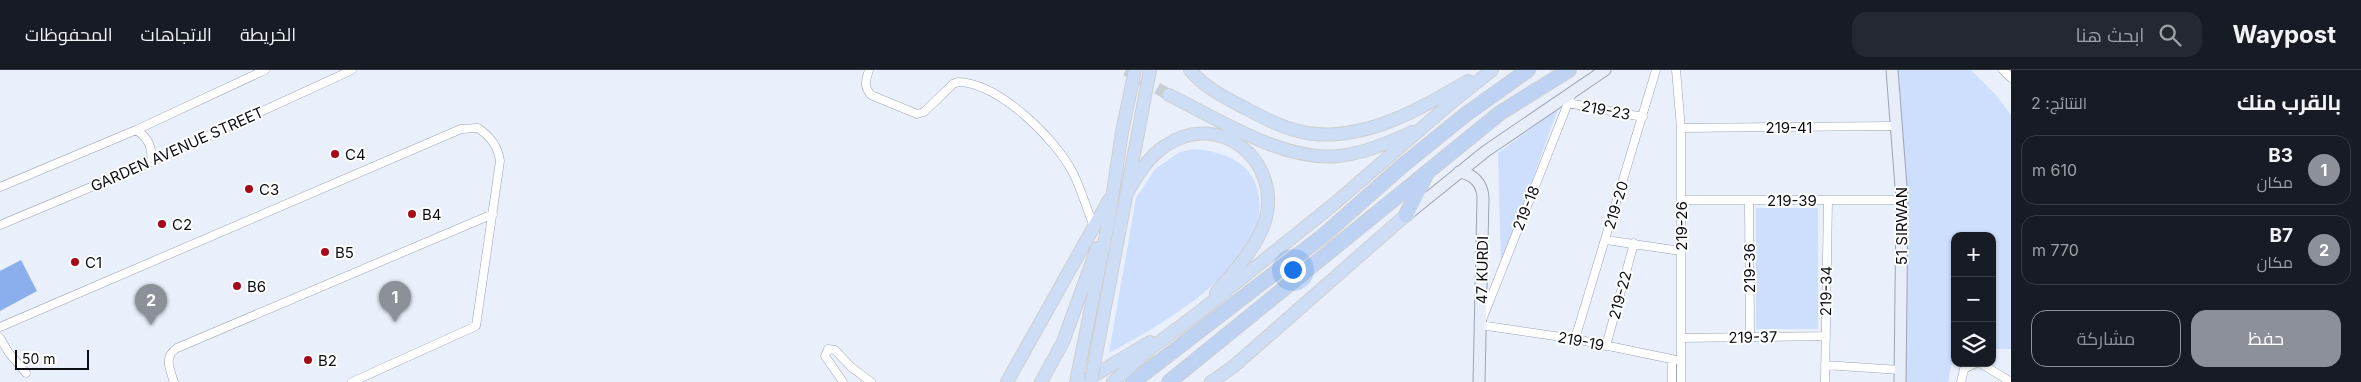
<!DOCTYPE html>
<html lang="ar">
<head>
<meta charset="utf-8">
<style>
	:root { --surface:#171b24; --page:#242831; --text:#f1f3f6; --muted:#9ea1a6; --line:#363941; --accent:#8c9099 }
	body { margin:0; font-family:Inter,Cairo,sans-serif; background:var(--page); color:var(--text); direction:rtl }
	.controls { position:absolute; right:15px; bottom:15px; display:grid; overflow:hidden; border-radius:10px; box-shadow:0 1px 4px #0004 }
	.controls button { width:45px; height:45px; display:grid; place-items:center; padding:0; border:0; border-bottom:1px solid var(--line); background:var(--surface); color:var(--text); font:25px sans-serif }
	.scale { position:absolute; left:15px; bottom:12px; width:74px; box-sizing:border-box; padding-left:5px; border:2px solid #0b0e14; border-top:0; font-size:14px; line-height:18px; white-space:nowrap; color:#0b0e14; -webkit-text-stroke:4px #fff; paint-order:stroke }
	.you { position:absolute; left:1292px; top:199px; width:18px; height:18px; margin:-12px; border:4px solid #fff; border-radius:50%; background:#1a73e8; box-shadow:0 0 0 8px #1a73e833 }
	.badge { display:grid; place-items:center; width:32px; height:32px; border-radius:50%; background:var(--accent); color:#fff; font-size:16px; font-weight:700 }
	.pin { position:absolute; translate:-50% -41px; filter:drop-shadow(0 1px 2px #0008) }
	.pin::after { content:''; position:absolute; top:26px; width:18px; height:15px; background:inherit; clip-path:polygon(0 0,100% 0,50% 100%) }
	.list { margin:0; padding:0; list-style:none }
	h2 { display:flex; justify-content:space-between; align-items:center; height:65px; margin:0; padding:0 20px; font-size:21px }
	h2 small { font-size:16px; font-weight:400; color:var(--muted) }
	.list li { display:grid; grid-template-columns:32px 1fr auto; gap:15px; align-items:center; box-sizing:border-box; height:70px; margin:0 10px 10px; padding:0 10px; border:1px solid var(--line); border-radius:15px }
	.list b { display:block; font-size:19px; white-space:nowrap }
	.list p { margin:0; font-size:16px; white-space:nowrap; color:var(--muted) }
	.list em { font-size:16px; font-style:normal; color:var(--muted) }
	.actions { display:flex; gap:10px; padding:15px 20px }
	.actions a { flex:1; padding:11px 0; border:1px solid var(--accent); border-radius:15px; text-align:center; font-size:18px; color:var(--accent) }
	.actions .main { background:var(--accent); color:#fff }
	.icon { flex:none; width:28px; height:28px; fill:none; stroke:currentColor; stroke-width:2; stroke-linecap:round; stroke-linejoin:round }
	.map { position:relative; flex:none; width:2011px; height:312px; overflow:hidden; direction:ltr }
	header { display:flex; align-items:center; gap:30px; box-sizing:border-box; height:70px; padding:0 25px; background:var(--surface); border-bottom:1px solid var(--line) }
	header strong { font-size:24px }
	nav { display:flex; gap:28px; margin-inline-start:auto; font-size:18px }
	.search { width:350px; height:45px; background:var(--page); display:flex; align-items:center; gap:12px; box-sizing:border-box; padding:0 18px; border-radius:15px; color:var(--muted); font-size:19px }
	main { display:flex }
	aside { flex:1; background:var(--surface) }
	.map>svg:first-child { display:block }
</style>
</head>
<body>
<header>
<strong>Waypost</strong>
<div class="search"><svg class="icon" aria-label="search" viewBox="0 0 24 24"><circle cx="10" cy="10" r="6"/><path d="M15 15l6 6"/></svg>ابحث هنا</div>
<nav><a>الخريطة</a><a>الاتجاهات</a><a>المحفوظات</a></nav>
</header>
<main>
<aside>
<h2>بالقرب منك<small>النتائج: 2</small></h2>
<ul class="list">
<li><span class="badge">1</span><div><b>B3</b><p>مكان</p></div><em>610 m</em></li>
<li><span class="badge">2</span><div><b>B7</b><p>مكان</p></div><em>770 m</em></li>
</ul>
<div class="actions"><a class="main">حفظ</a><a>مشاركة</a></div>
</aside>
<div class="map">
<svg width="2011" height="312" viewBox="0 0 2011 312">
	<rect width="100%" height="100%" fill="#e9f0fb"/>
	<path fill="#cddffd" d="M1896 0H1971L1996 25 2011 45V279H1992V166H1955V293L1951 295 1948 312H1901L1905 106 1904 86 1900 77Z
		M1558 39 1501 196 1498 83Z
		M1194 79C1218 81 1247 89 1256 115 1282 188 1160 256 1109 283L1136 128 1155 99 1180 82Z
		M1756 138H1818V259H1756Z"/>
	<path fill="#8baeec" d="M21 190 37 221 0 241V201Z"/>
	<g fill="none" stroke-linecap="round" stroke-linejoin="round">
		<path stroke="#c8ced8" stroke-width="12" stroke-dasharray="12 6" stroke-linecap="butt" d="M1126 0 1169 25"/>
		<g stroke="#9aa4b5" stroke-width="9">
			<path id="minor" d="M869 0C866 10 863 16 871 25L917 44 924 42 953 14 958 12C999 13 1055 68 1073 103 1081 119 1087 139 1094 157
				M1676 0 1681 58V312
				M2003 0 2011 8
				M1572 23 1480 255 1575 269 1681 291
				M1568 33 1643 47
				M1681 58 1897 56
				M136 60C148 67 153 77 151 92
				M0 117 136 60 265 0
				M1681 130H1902
				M1749 130 1750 267
				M0 155 151 92 352 0
				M1606 170 1681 181
				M0 257 461 59 478 58C490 66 498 76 500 91L476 256 352 312
				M0 268 9 283 26 303
				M1681 268 1826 266
				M1575 269 1656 0
				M1606 276 1634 173
				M1980 293 2011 312
				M1825 295 1900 300
				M174 312C170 299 163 287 177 278L493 144
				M843 312 825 286 828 279 835 280 851 297 871 312
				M1672 312V289
				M1825 312 1828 130
				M1961 312 1964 299 1976 293"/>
		</g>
		<g stroke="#9aa4b5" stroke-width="13">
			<path id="secondary" d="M1892 0 1902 130 1900 312
				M1459 102C1473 104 1482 113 1483 127L1479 312
				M1408 144 1486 81 1605 0"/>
		</g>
		<g stroke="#cecfd0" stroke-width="14">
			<path id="primary" d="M1190 0C1204 17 1224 27 1243 37 1264 48 1284 59 1307 63 1363 72 1421 39 1468 11
				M1169 25C1218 49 1284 92 1339 86 1365 83 1388 73 1412 62
				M1127 123C1137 106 1148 87 1165 76 1220 38 1285 93 1264 154 1255 180 1233 202 1216 223
				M1094 295 1150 0
				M1085 311 1150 272
				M1007 312 1109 130
				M1041 312 1063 272 1097 178
				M1076 312 1109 149 1122 62 1135 0
				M1113 312 1150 279 1202 240 1334 134 1452 32 1492 0
				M1211 312 1234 296 1406 145"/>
		</g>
		<g stroke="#cecfd0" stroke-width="16">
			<path id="trunk" d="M1406 145 1425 107
				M1133 312 1324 165 1402 96 1465 45 1528 0
				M1169 312 1500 43 1569 0"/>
		</g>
		<use href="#minor" stroke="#fff" stroke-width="8"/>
		<use href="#secondary" stroke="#e7eefa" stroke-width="11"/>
		<use href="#primary" stroke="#ceddf6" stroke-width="12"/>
		<use href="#trunk" stroke="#bed2f3" stroke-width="14"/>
		<g stroke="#cecfd0" stroke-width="14" stroke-linecap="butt">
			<path id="primary-bridge" d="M1091 312 1094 295"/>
		</g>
		<use href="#primary-bridge" stroke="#ceddf6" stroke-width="12"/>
	</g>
	<g fill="#a40a17" stroke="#fff" stroke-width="2">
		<circle cx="335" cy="84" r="5"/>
		<circle cx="249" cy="119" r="5"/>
		<circle cx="412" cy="144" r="5"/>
		<circle cx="162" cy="154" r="5"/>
		<circle cx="325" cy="182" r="5"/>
		<circle cx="75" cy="192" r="5"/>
		<circle cx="237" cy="216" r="5"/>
		<circle cx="308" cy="290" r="5"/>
	</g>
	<g text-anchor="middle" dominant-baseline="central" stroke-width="4" stroke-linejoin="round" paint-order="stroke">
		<g font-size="15" fill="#0b0e14" stroke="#fff">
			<text transform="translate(1606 40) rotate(11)">219-23</text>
			<text x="1789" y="57">219-41</text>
			<text transform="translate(177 79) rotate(-24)">GARDEN AVENUE STREET</text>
			<text x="1792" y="130">219-39</text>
			<text transform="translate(1616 135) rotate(-73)">219-20</text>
			<text transform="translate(1526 138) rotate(-68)">219-18</text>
			<text transform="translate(1681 156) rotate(-90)">219-26</text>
			<text transform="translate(1901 156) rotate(-90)">51 SIRWAN</text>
			<text transform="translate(1749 198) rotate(-90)">219-36</text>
			<text transform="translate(1482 200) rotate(-89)">47 KURDI</text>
			<text transform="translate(1826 221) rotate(-89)">219-34</text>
			<text transform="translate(1620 225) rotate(-75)">219-22</text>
			<text transform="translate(1753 267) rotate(-1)">219-37</text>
			<text transform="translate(1581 271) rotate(11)">219-19</text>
		</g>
		<g font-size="15" fill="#0b0e14" stroke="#fff" text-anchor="start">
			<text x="345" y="84">C4</text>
			<text x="259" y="119">C3</text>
			<text x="422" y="144">B4</text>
			<text x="172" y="154">C2</text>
			<text x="335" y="182">B5</text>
			<text x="85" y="192">C1</text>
			<text x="247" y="216">B6</text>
			<text x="318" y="290">B2</text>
		</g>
	</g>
</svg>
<div class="controls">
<button>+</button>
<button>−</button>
<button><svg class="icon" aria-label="layers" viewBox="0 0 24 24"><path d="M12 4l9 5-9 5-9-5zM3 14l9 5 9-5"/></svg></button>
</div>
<div class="scale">50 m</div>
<div class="you"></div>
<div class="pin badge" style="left:395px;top:252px">1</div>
<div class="pin badge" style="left:151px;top:255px">2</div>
</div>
</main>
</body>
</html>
